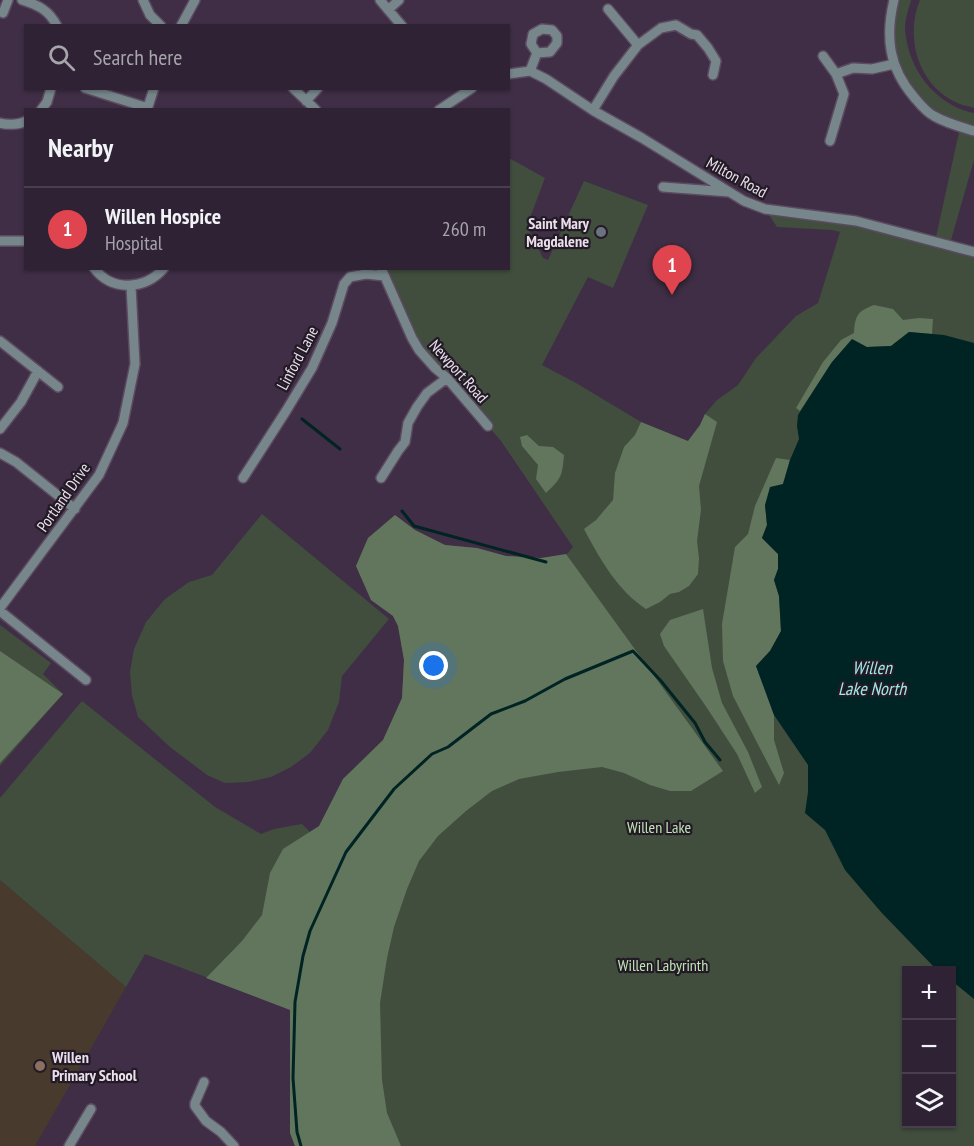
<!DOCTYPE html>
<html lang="en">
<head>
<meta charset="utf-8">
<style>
	:root { --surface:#2f2234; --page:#3b2f40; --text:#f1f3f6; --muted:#a7a4ac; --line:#4a3f4f; --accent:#d93025 }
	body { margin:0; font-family:"PT Sans Narrow",sans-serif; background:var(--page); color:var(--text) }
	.controls { position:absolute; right:18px; bottom:18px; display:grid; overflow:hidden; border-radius:0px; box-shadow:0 2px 4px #0004 }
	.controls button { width:54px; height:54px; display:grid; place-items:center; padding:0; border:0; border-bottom:2px solid var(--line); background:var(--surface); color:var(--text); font:30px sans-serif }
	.you { position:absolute; left:434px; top:666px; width:21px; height:21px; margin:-15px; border:4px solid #fff; border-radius:50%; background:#1a73e8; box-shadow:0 0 0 9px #1a73e833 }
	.badge { display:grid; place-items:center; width:39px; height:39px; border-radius:50%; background:var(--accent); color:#fff; font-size:20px; font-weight:700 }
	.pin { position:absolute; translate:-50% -50px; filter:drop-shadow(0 2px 3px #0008) }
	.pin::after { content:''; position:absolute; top:32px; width:21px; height:18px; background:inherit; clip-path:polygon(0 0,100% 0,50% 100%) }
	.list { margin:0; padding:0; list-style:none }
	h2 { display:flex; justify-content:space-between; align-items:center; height:78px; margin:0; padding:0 24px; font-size:26px }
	h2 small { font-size:20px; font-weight:400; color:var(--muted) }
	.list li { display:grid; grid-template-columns:39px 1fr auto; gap:18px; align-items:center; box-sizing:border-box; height:84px; padding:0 24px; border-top:2px solid var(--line) }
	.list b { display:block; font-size:22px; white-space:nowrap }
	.list p { margin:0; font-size:20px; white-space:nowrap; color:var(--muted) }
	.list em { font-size:20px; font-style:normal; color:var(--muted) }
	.icon { flex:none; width:33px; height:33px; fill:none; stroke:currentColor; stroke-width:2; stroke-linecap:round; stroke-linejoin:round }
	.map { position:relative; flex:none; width:974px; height:1146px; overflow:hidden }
	.search { position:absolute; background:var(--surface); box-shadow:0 2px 4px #0004; left:24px; top:24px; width:486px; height:66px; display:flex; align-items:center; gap:15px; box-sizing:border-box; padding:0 21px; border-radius:0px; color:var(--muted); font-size:22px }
	.panel { position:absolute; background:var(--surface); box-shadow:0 2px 4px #0004; left:24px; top:108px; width:486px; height:162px; border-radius:0px }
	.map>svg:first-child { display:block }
</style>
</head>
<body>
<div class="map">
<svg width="974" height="1146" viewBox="0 0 974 1146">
	<rect width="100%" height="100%" fill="#3f2e45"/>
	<path fill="#483a2d" d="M0 880 126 987 35 1146H0Z"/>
	<path fill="#414e3e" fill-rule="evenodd" d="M894 0H911C909 8 905 19 905 28 907 67 934 105 974 113V131L934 116 894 64Z
		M920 0H974V108C970 106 964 106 960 104 919 88 904 38 920 0Z
		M959 132 974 137V160L951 240 936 237Z
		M509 158 545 178 527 226 543 258 548 260 584 181 648 205 613 288 588 277 542 365 576 383 641 422 688 441 700 425 705 414 717 400 738 385 756 358 796 316 818 303 840 232 832 230 777 227 765 209 856 221 974 252V1146H295L290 1133V1009L145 954 126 987 0 880V798L82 701 215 807 261 834 274 829 302 824 310 832 319 827 343 779 383 740 402 698 404 660 398 626 393 616 371 600 356 566 368 538 395 515 415 530 445 545 477 548 506 556 541 558 566 555 573 547 501 441 447 378 419 350 381 269 508 268ZM906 970H952V1124H906Z
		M262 514 389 619 342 676 339 702 328 730 310 753 291 767 271 777 248 782 225 783 207 775 170 747 138 717 132 695 130 672 134 649 146 622 165 599 189 582 212 575Z
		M0 625 51 663 43 674 63 694 0 766Z"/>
	<path fill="#62755d" d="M874 305 893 309 903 320 919 318 933 319 932 334 909 332 891 346 867 347 832 362 800 411 796 408 823 362 841 340 854 333C855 315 858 311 874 305Z
		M705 414 717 422 699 486 701 510 697 541 699 558 698 574 689 586 679 592 670 594 660 602 646 609C617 590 600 559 584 529L596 520 613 500 615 473 624 447 635 435 641 422 688 441 700 425Z
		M527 435 539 446 553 447 564 455C562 476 562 478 546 493L536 479 538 465 522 446 520 437Z
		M776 458 790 460 783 484 765 505 767 525 762 538 778 554V569L774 580 779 596 781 631 770 651 756 666 774 715V740L784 773 779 785 733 696 723 661 722 624 735 547 748 534 755 506Z
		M395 515 415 530 445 545 477 548 506 556 541 558 566 554 723 771 691 791H670L650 785 624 773 602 767 558 772 519 779 492 791 466 811 438 836 419 861 407 889 394 927 387 958 380 1003 382 1080 387 1113 401 1146H295L290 1133V1010L206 978 242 941 262 915 270 873 283 849 319 826 343 779 383 740 402 698 404 660 398 626 393 616 371 600 356 566 368 538Z
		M703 609 712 668 722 703 748 752 762 787 755 793 737 754 707 708 664 646 660 634 670 620Z
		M0 651 63 694 0 763Z"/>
	<path fill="#002323" d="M909 332 944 335 974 343V999L952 981V970H939L933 966 881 912 845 870 825 830 805 813 808 792V765L774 715 756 666 770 651 781 631 779 596 774 580 778 569V554L762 538 767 525 765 505 770 487 783 484 790 460 799 439 797 426 798 415 832 362 852 339 867 347 891 346Z"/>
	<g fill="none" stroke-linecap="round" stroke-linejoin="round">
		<path stroke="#002323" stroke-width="3" d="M302 419 340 449
			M402 511 414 526 546 562
			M301 1146 297 1132 293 1078 295 1002 303 956 310 931 346 852 394 789 432 754 448 747 491 714 525 701 565 679 633 651 661 681 695 723 705 742 720 760"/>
		<g stroke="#5b4a60" stroke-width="12">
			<path id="street" d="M22 0C38 5 49 10 57 26
				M143 0 150 15 161 26
				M380 0 402 26
				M894 0C885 37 889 68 914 97 920 104 926 112 934 116 946 123 961 127 974 131
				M608 9 638 45
				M388 10 399 0
				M3 13 8 0
				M181 26 195 0
				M823 56 836 74 844 94 830 141
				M530 71 537 53 531 44 533 34 542 29 552 30 557 36V43L550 52 537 53
				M508 74 530 71 546 79 594 111 642 138 744 201 765 209 856 221 974 252
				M836 74 853 68 872 69 894 64
				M85 88 148 108
				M293 88 316 110
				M306 101 318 88
				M41 110 47 102 51 88
				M147 110 154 88
				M439 110 472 88
				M593 110 614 76 638 45 661 28 676 25 691 34 697 35 708 48 716 61 713 75
				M0 123C7 125 19 125 26 121
				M663 187 729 192
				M0 241H26
				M94 268C112 292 145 290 164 268
				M381 268 412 338 419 350 435 368 447 378 488 426
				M0 341 58 387
				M0 429 21 402 38 371
				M0 453 16 462 75 509
				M243 478 286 411 312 368 332 323 344 284 350 277 366 274 384 276
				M381 478 398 451 405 442 408 423 417 407 427 393 447 378
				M0 608 99 475 123 423 135 364 131 286
				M0 611 86 680
				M204 1082 195 1103V1106L206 1121 221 1132 234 1146
				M69 1146 91 1109"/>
		</g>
		<use href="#street" stroke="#76868a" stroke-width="9"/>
	</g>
	<circle fill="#6b7280" stroke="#221a24" stroke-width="2" cx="601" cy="232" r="6"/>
	<circle fill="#8d6e63" stroke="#221a24" stroke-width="2" cx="40" cy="1066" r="6"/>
	<g text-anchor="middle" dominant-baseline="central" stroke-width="4.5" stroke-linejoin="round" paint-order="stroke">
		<g font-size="16" fill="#ebdfee" stroke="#221a24">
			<text transform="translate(737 177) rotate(29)">Milton Road</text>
			<text transform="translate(297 358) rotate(-62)">Linford Lane</text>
			<text transform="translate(459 371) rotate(48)">Newport Road</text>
			<text transform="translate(63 497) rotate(-55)">Portland Drive</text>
		</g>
		<g font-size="16" font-weight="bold" fill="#ebdfee" stroke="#221a24" text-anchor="end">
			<text x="589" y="223">Saint Mary<tspan x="589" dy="18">Magdalene</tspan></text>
			<text x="52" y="1057" text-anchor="start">Willen<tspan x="52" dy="18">Primary School</tspan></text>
		</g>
		<g font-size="16" fill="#c0e4b6" stroke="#221a24">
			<text x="659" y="827">Willen Lake</text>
			<text x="663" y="965">Willen Labyrinth</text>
		</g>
		<g font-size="18" font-style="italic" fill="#9fe8e8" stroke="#221a24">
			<text x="872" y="667">Willen<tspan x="872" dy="21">Lake North</tspan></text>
		</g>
	</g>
</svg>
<div class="controls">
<button>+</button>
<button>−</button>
<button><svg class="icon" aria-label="layers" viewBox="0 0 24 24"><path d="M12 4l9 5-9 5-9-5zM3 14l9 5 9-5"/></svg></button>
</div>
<div class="you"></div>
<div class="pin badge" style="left:672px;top:295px;background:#e0444e">1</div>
<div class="search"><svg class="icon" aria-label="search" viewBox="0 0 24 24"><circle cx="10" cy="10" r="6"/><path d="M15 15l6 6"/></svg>Search here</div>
<section class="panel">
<h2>Nearby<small></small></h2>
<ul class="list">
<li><span class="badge" style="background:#e0444e">1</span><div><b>Willen Hospice</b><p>Hospital</p></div><em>260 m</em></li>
</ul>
</section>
</div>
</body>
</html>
